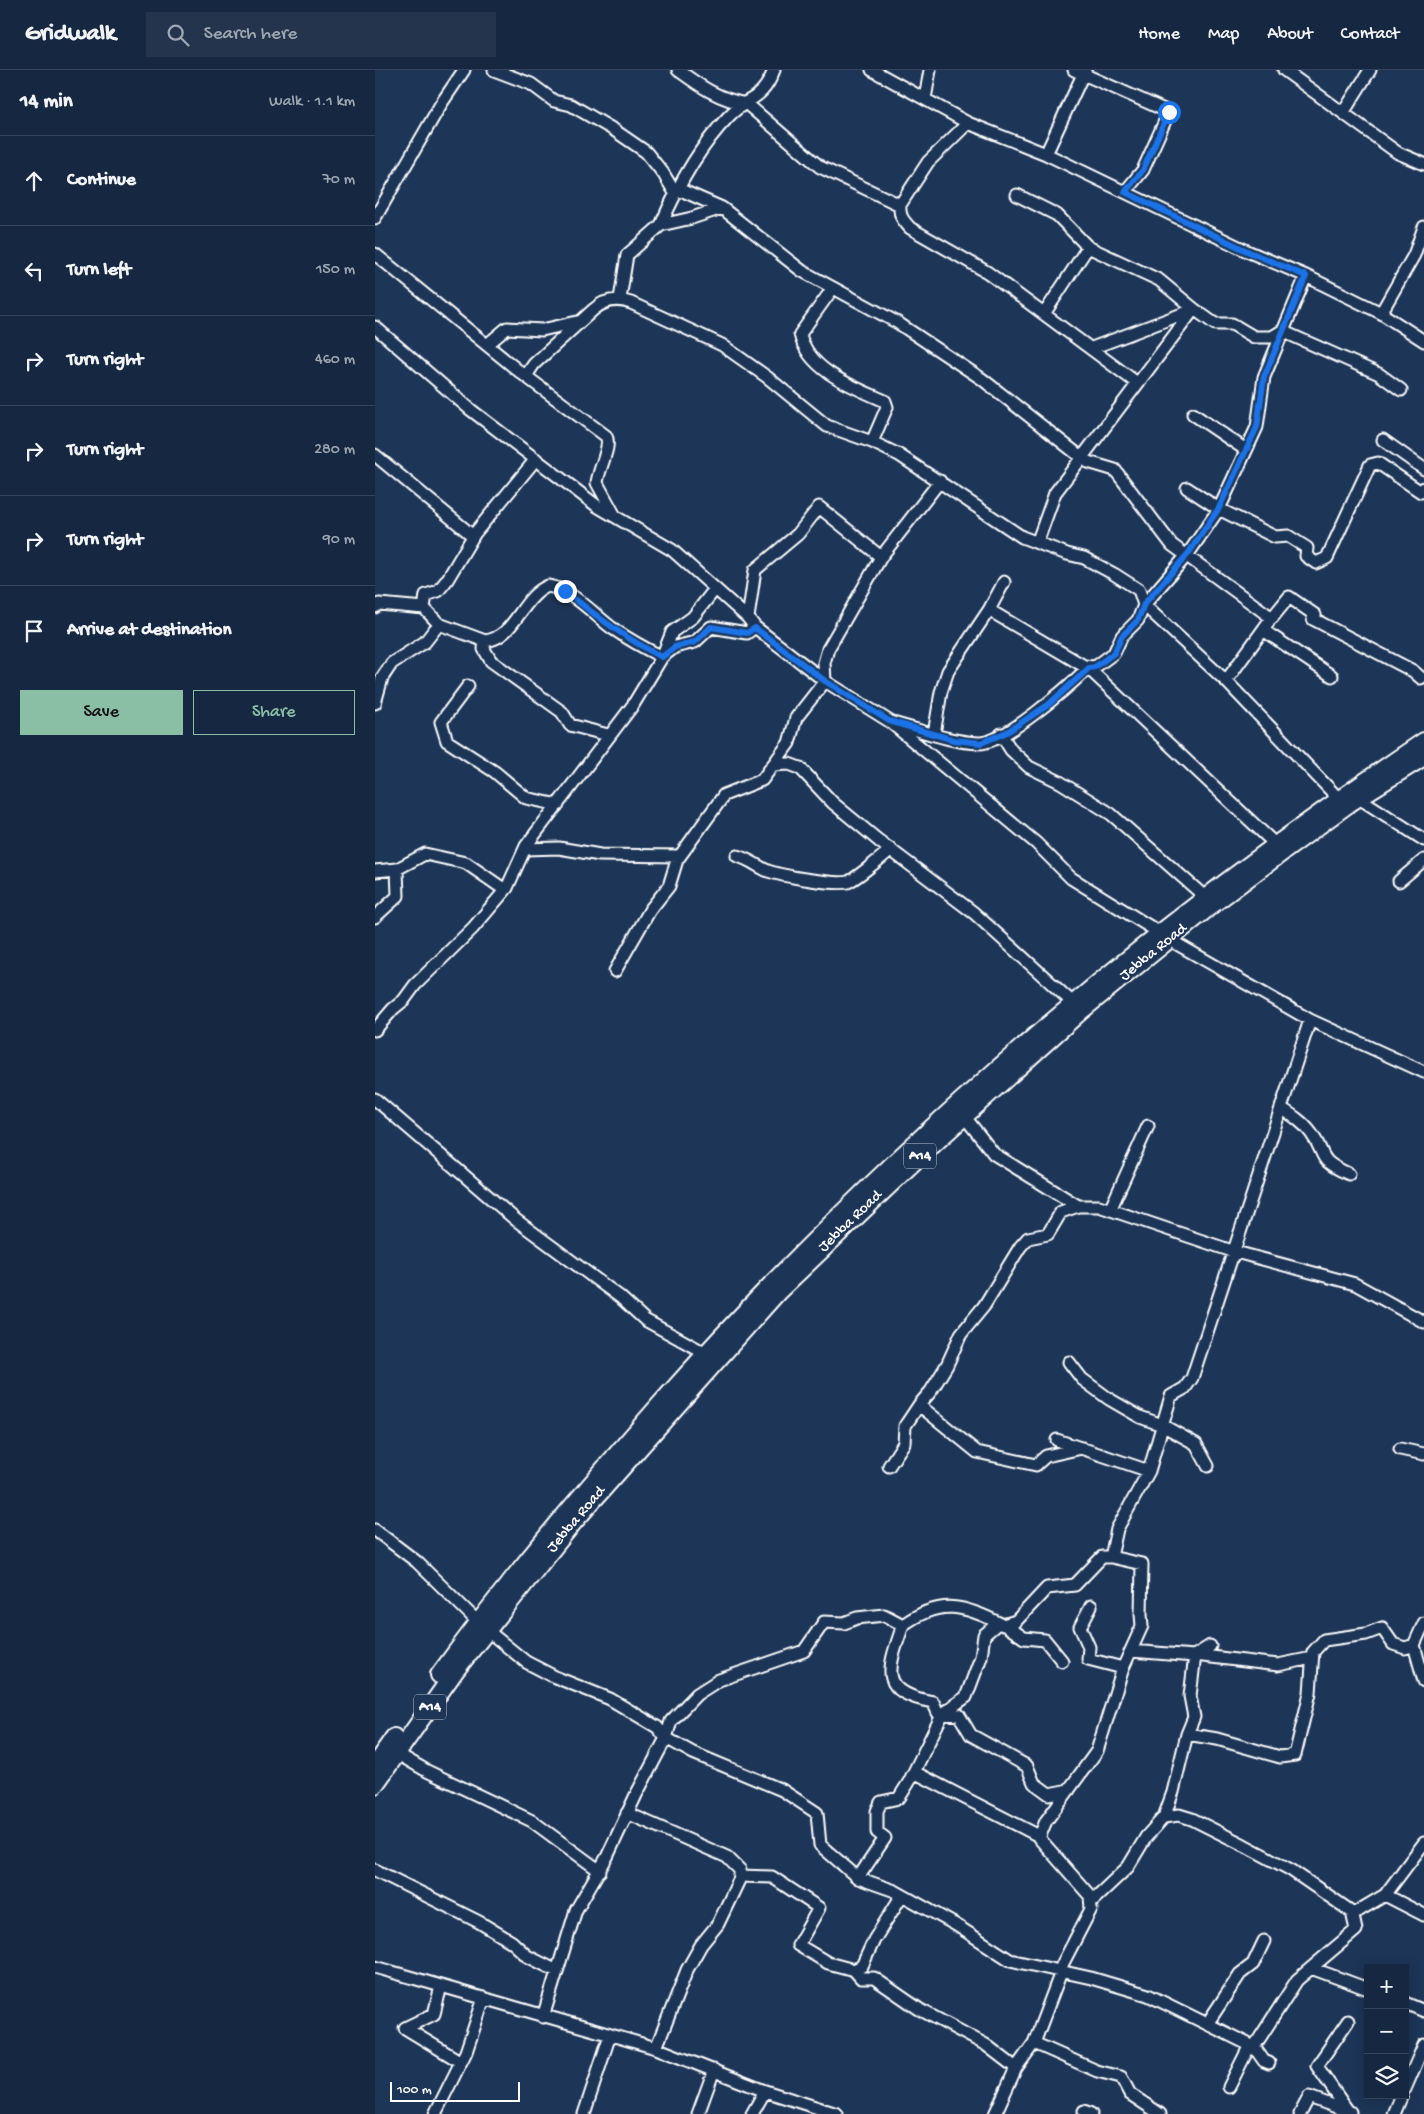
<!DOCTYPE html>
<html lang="en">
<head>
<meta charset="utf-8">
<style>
	:root { --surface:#162841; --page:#23344c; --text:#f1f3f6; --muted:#9ea6b1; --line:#35445a; --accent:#8abfa5 }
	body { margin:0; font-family:"Gochi Hand",sans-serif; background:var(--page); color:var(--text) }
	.controls { position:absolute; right:15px; bottom:15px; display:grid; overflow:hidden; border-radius:0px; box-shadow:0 2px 12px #0003 }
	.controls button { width:45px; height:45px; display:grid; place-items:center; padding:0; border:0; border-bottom:1px solid var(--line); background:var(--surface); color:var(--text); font:25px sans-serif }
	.scale { position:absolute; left:15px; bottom:12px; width:130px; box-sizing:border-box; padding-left:5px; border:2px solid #fff; border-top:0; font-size:14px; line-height:18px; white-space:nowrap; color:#fff; -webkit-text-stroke:4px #1d3557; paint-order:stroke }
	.stop { position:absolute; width:15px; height:15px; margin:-11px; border:4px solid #1a73e8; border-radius:50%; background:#fff }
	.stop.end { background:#1a73e8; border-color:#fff; box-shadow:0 1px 5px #0008 }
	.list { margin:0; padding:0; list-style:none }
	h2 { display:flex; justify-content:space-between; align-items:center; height:65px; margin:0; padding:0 20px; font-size:21px }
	h2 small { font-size:16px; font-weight:400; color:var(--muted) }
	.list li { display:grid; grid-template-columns:32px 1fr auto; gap:15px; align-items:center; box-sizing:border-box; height:90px; padding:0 20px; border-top:1px solid var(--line) }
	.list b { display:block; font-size:19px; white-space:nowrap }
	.list em { font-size:16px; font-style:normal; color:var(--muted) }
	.actions { display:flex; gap:10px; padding:15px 20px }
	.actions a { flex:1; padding:11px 0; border:1px solid var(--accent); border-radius:0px; text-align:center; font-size:18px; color:var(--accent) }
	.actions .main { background:var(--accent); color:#111 }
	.icon { flex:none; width:28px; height:28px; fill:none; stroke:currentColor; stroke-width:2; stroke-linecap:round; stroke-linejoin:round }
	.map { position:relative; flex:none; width:1049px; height:2044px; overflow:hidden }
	header { display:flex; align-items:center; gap:30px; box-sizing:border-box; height:70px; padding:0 25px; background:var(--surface); border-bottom:1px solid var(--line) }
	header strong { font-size:24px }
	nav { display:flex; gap:28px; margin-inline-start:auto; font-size:18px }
	.search { width:350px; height:45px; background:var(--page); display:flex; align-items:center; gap:12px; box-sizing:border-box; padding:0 18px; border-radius:0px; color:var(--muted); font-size:19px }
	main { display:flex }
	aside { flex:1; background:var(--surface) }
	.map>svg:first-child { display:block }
</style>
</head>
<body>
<header>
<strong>Gridwalk</strong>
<div class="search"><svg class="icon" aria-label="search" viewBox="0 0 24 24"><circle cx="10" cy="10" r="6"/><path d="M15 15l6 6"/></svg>Search here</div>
<nav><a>Home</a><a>Map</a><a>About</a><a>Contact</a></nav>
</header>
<main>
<aside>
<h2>14 min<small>Walk · 1.1 km</small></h2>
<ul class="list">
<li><svg class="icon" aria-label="ahead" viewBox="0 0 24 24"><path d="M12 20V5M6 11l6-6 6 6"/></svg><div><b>Continue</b></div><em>70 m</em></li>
<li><svg class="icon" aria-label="left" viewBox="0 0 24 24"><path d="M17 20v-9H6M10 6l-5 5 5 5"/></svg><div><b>Turn left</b></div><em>150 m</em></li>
<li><svg class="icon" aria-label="right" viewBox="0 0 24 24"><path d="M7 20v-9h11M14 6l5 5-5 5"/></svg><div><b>Turn right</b></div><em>460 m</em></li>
<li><svg class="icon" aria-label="right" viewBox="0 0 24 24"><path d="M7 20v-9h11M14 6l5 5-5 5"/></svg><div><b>Turn right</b></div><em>280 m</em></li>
<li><svg class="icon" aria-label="right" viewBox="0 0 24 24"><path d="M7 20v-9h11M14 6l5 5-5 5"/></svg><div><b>Turn right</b></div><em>90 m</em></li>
<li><svg class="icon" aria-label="arrive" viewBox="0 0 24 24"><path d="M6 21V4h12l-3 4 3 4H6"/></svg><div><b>Arrive at destination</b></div></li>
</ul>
<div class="actions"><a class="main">Save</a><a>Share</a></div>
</aside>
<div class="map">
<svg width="1049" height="2044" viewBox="0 0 1049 2044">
	<rect width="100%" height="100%" fill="#1d3557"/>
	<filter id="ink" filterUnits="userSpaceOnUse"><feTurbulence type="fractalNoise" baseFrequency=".02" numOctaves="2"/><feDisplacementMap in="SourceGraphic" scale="10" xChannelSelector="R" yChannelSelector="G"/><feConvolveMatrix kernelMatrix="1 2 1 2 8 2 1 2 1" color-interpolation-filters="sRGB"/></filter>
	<g filter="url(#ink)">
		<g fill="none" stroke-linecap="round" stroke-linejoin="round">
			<g stroke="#fff" stroke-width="15">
				<path id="minor" d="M119 0 156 14 179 31 196 35 239 60 271 82 288 103 300 123 308 121 347 138
					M303 0C325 16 344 30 372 34L445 97 525 135
					M399 0C387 32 373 26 354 46 324 77 303 115 286 155L317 148 347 138 427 201 523 253 607 309 706 387 713 392 740 400 797 475 897 548 914 527 940 545 938 549 1038 601 1046 608
					M497 0 593 53
					M699 0 794 42 768 100 750 122
					M909 0 1023 83 1049 94
					M550 29 555 0
					M968 43 995 0
					M671 84 710 0
					M642 125 682 145 713 177 784 210 819 239 840 254H857L879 267H897L907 261 1004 304 1026 320
					M0 148 66 34 89 0
					M0 184 145 302 231 366C237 376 223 400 222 413L240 446
					M458 218 425 264C433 301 479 317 510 331L512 337 497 372
					M245 229 252 185 286 155
					M1006 243 1039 185 1049 157
					M669 244 713 177
					M0 257 96 340 222 436 297 480 373 548 380 557 450 611 514 651 661 773 696 808 785 863
					M113 274 132 258 167 260 202 252
					M717 278 818 240
					M151 306 159 294 218 240C229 230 242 228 256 233L347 275 392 307 452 356 497 372 524 385 647 467 692 484 709 488 739 504 764 520 769 535 851 611 963 728
					M762 313 612 202 535 158C528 150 524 146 525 135L553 92 593 53 671 84 872 181 931 206 1006 243 1049 271
					M818 344 871 380
					M1008 370 1049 399
					M0 385 98 466
					M812 418 844 439 882 357 889 307 931 206
					M662 473 680 423 819 239
					M629 512 614 540 709 596 720 597 739 583 747 566 763 550 769 535 813 484 844 439 900 467 913 466 932 478 931 486 941 493 952 488 995 395 1003 393 1046 422 1049 418
					M0 537 4 534 49 538 64 554 110 571C140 568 146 527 173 516 198 520 217 543 237 558 253 569 269 578 287 587L300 577 320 572 336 557 372 563 380 557
					M49 538 51 525 63 521 72 510 100 463 161 389
					M373 548 380 500 423 464 444 437 506 487 565 411
					M888 560 957 606
					M110 571 109 579 116 591 187 642 195 655 233 665
					M851 611 893 553
					M93 616 66 652 72 671 120 702 151 728 183 735
					M0 633 7 608 17 593 50 572 64 554
					M518 653C545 660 575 672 604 673 629 674 694 616 713 598L900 774
					M559 664 566 622 573 601 614 540
					M626 664 636 680 654 697 685 712 736 744 830 827
					M398 695 414 694 425 698 458 733 504 771 599 843 698 933
					M984 728 1049 770
					M150 779 184 778 225 785 305 786
					M362 786C374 789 382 796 393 801 407 806 459 815 473 812 479 810 510 785 516 779
					M0 801 22 799 50 784 91 793 130 820
					M1024 811 1049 790
					M0 847 23 826 22 799
					M795 870 935 950 1049 1002
					M240 901 275 840 294 816 302 790 349 725 387 710 414 673 421 648 450 611 449 593 453 579 506 487
					M0 960 18 939 29 930 40 915 98 858 132 818 151 776 258 635 287 587 297 562 318 547 340 519
					M0 1029 141 1150 245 1227 270 1250 330 1283
					M906 1038C917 1045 928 1052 936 1063 953 1086 940 1089 974 1104
					M589 1046 619 1084 703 1136
					M735 1140 773 1056
					M694 1292 707 1309 734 1329 765 1347 787 1355 821 1374 833 1396
					M544 1335 602 1382 661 1395 671 1386 707 1378
					M682 1370 774 1401
					M1025 1379 1049 1384
					M514 1396 529 1373 530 1356 544 1335 556 1321 572 1295 586 1264 609 1236 645 1177 653 1168 673 1164 686 1142 703 1136H724L857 1181 980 1214 1049 1252
					M0 1460 42 1492 103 1552
					M716 1536 705 1557 714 1577 713 1589 748 1598
					M1049 1553 1039 1575 1049 1611
					M528 1555C513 1599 502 1622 558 1632L563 1643 584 1645 596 1665 652 1696 659 1713 674 1724 694 1720
					M630 1555 649 1568 670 1570 687 1591
					M113 1561 151 1592 180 1607 235 1629 282 1657 291 1668 318 1683 407 1720 442 1743 445 1775 483 1808 520 1821 581 1855 635 1890 716 1908 773 1925 879 1977 922 1910 981 1860 977 1842 916 1800 869 1775 817 1749 804 1745 789 1747 798 1722 812 1664 842 1669 905 1687 920 1685 935 1623 938 1582 949 1570 991 1564 1007 1558 1018 1574 1030 1578 1039 1575
					M756 1581 819 1586 835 1576
					M812 1664 819 1647 815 1626 820 1585 903 1595 937 1588
					M21 1683 52 1701 157 1751 225 1801
					M539 1702 664 1766
					M252 1743 352 1787 365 1800V1808L343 1854 326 1875 312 1900 281 1978
					M0 1800 104 1852 137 1872 152 1886 182 1901
					M365 1806 397 1807 444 1838 423 1875 453 1893 479 1900 487 1896 499 1870 527 1825
					M483 1808 510 1768 502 1762V1741L506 1732 524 1728 534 1712 568 1643 591 1627 606 1587 609 1565 623 1553
					M1010 1825 1049 1845
					M716 1832 753 1797 771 1767 789 1747
					M978 1844 1010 1825 1049 1773
					M0 1897 281 1978 390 2021 462 2044
					M936 1898 993 1919
					M479 1900 486 1908H499L544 1939 611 1975 641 1998
					M66 1916 59 1944 30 1958 86 1992
					M1030 1933 1049 1941
					M168 1947 201 1840 232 1787 261 1725 291 1668 296 1651 322 1624 344 1610 429 1581 449 1552 469 1553 482 1548 509 1545 528 1555C565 1528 590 1535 628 1555L641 1551 672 1518 700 1515 727 1487H736
					M973 1951 942 1996 975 2044
					M832 1954 865 1904 878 1894 889 1871
					M659 1973 722 2001 746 2007 755 2024 785 2044
					M879 1977 889 1991 894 1993
					M854 2017 875 1975
					M1030 2019 1049 1975
					M709 2041 716 2044
					M60 2044 91 1982 109 1928
					M209 2044 235 1965
					M323 2044 339 2000
					M377 2044 390 2021
					M620 2044 641 1998 659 1973 686 1902 687 1895 716 1839 715 1826 664 1768 671 1751 722 1681 748 1598 767 1556 766 1544 767 1494 736 1487 742 1459 774 1401 796 1326 810 1318 817 1308 935 950
					M925 2044 934 2027 975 2042
					M1019 2044 1027 2025"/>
			</g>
			<g stroke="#fff" stroke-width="20">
				<path id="highway" d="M64 1605C133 1510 208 1422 285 1334 510 1081 768 859 1049 671
					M0 1694 19 1667
					M0 1715 81 1600 199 1452 403 1222 539 1092 705 942 837 835 908 782 975 733 1049 687"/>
			</g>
			<use href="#minor" stroke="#1d3557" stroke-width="11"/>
			<use href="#highway" stroke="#1d3557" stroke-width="16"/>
		</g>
	</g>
	<g fill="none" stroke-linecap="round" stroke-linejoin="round" filter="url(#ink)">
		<path stroke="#1a73e8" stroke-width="6" d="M190 521C221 546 251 569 287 587L300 577 320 572 336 557 372 563 380 558 450 611 514 651 579 670 606 673 632 662 673 635 714 598 720 597 739 583 747 566 763 550 769 534 813 484 844 438 882 357 889 307 931 206 872 181 750 122 768 100 794 42"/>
	</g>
	<g text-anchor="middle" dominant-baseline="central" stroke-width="4.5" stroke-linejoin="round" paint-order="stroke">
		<g fill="#1d3557" stroke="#bbc2cd" stroke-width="1">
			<rect x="529" y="1073.5" width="32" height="25" rx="4"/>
			<rect x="39" y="1624.5" width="32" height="25" rx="4"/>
		</g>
		<g font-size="15" font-weight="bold" fill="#fff">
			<text x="545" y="1086">A14</text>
			<text x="55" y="1637">A14</text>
		</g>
		<g font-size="16" fill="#fff" stroke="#1d3557">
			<text transform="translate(779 883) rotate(-39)">Jebba Road</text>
			<text transform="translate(476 1152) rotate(-44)">Jebba Road</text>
			<text transform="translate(202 1450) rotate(-50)">Jebba Road</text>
		</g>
	</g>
</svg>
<div class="controls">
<button>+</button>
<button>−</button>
<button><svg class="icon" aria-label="layers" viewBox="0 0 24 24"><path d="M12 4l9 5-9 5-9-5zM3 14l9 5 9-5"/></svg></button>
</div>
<div class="scale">100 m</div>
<div class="stop" style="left:794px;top:42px"></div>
<div class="stop end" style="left:190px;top:521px"></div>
</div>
</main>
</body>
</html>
